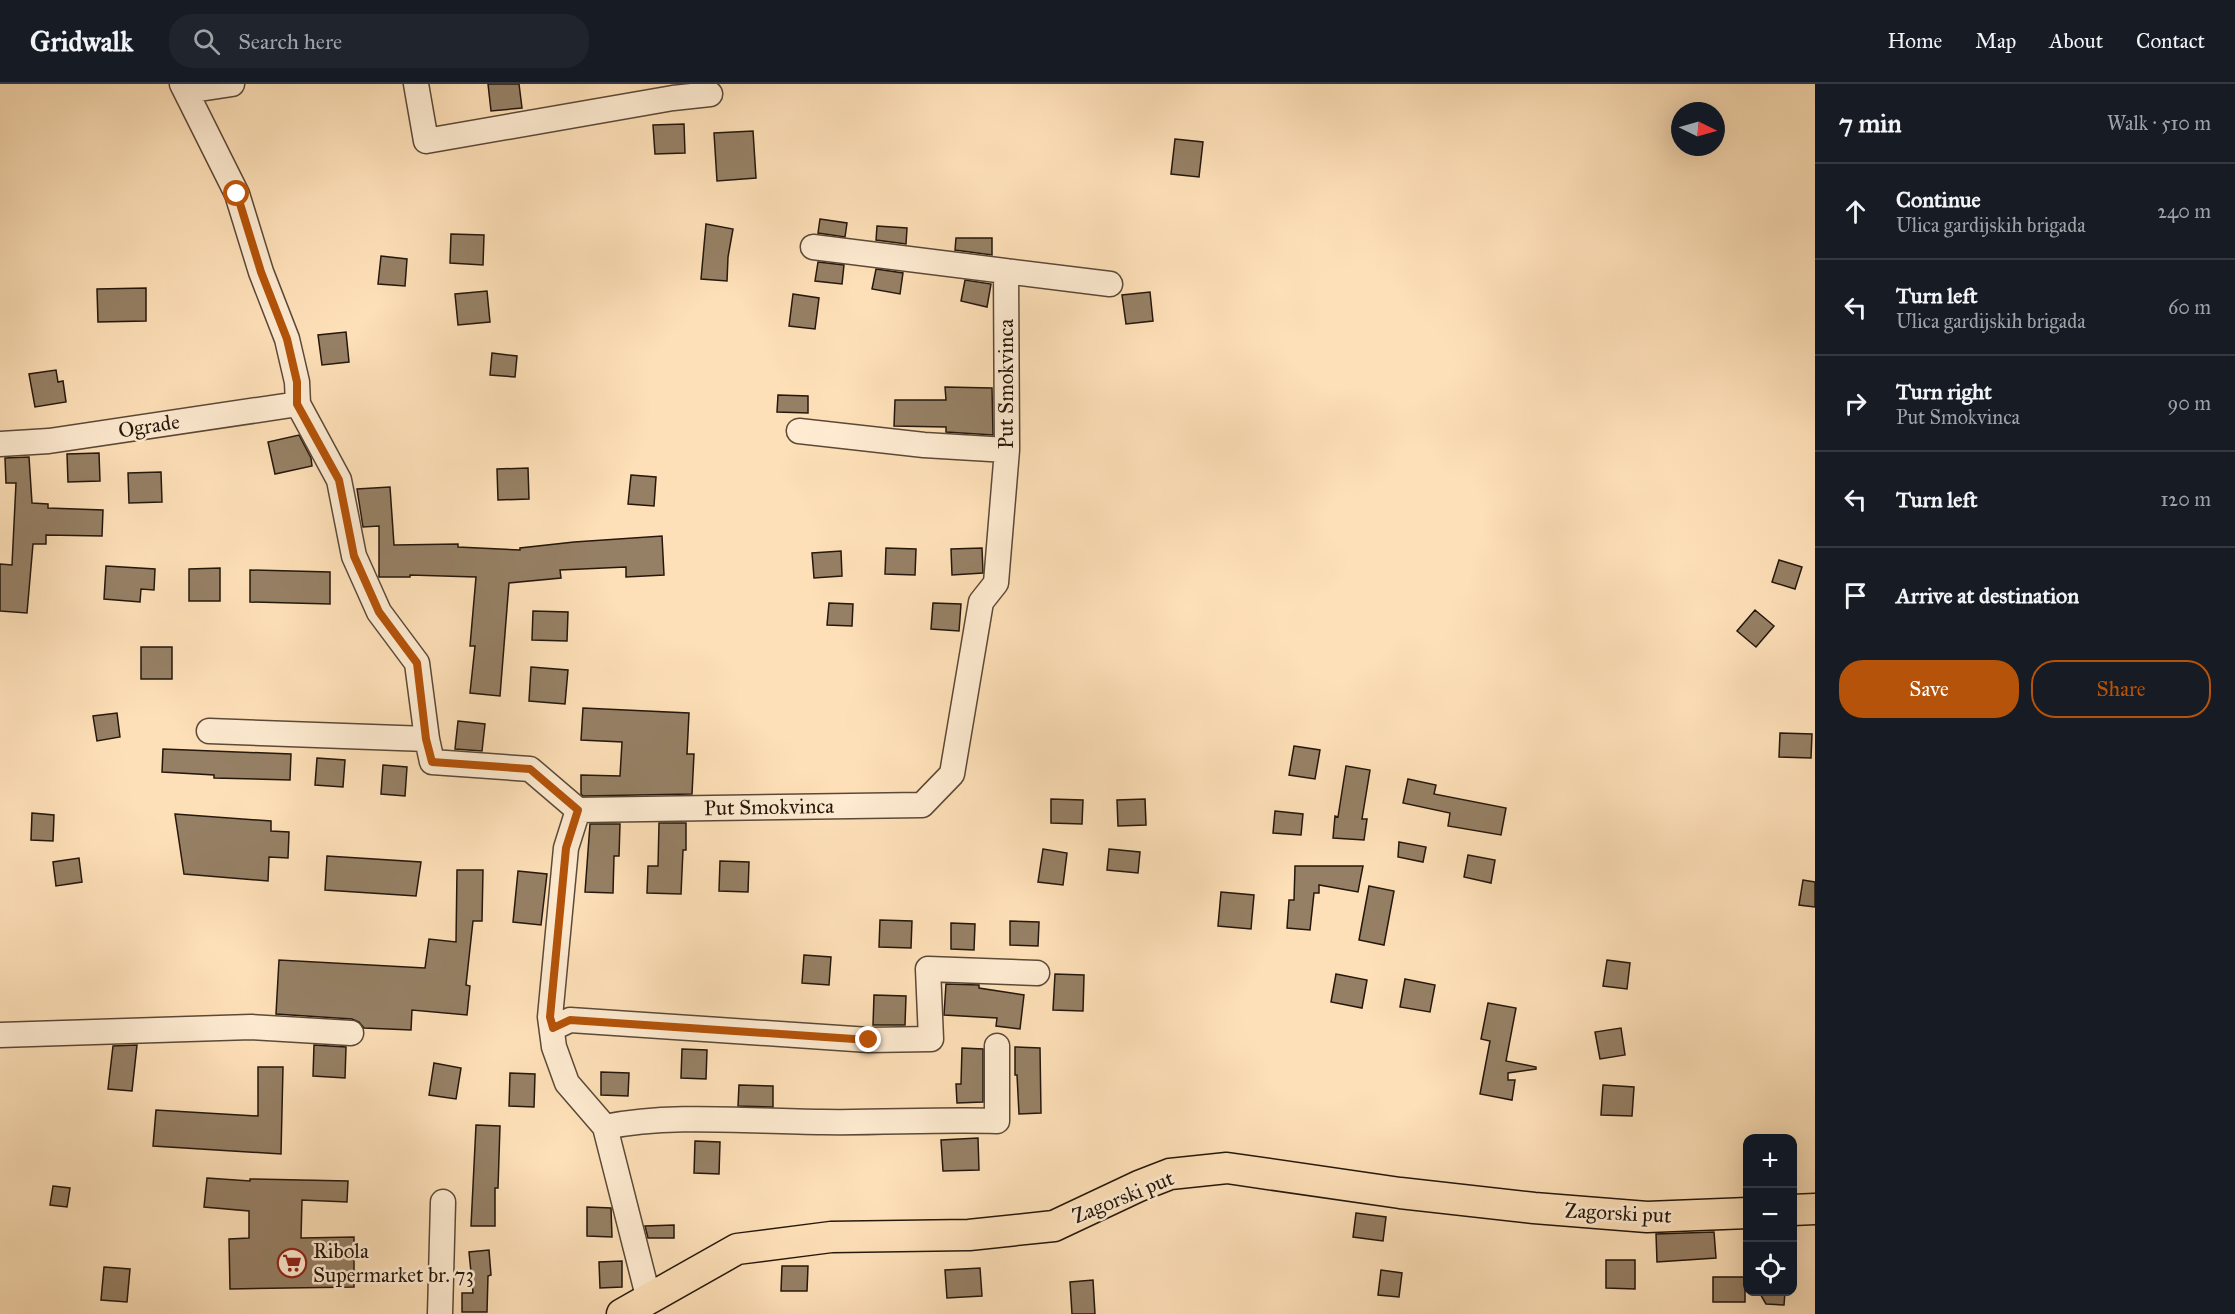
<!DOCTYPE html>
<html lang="en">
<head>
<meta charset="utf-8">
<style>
	:root { --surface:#171b24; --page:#20242c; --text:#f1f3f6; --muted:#9ea1a6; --line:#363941; --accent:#b45309 }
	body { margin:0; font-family:"IM FELL Great Primer",serif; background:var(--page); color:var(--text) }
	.controls { position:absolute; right:18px; bottom:18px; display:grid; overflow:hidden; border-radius:12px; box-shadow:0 6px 24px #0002 }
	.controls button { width:54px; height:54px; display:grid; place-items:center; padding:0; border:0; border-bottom:2px solid var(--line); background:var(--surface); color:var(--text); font:30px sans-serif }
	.compass { position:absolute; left:1671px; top:18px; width:54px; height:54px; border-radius:50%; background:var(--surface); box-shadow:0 6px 24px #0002; rotate:95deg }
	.stop { position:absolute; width:18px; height:18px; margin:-14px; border:4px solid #b45309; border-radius:50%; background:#fff }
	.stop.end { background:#b45309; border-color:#fff; box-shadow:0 2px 6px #0008 }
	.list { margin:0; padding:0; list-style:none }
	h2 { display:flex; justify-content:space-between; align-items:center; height:78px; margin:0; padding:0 24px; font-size:26px }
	h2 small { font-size:20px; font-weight:400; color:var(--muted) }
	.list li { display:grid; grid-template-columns:39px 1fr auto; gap:18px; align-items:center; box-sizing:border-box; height:96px; padding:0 24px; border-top:2px solid var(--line) }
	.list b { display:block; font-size:22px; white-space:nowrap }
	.list p { margin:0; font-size:20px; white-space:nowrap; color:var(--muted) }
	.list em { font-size:20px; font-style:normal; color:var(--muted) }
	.actions { display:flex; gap:12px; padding:18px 24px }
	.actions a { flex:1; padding:14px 0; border:2px solid var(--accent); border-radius:24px; text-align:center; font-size:21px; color:var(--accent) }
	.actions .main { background:var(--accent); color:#fff }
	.icon { flex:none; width:33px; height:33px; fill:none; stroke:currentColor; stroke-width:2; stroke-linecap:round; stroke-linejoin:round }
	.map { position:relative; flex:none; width:1815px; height:1230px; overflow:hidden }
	header { display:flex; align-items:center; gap:36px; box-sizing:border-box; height:84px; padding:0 30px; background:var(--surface); border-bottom:2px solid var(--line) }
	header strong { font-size:28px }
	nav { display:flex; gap:33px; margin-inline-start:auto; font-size:21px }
	.search { width:420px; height:54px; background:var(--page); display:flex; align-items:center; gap:15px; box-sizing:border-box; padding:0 21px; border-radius:24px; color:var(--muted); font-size:22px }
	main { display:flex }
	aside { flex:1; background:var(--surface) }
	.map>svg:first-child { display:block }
</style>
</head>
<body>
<header>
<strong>Gridwalk</strong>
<div class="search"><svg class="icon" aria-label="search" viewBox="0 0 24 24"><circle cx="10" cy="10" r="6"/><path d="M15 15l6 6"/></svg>Search here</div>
<nav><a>Home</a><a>Map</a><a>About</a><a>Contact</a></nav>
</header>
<main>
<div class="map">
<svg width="1815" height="1230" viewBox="0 0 1815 1230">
	<rect width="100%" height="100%" fill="#fee0b8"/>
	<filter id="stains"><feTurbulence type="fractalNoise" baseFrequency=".00333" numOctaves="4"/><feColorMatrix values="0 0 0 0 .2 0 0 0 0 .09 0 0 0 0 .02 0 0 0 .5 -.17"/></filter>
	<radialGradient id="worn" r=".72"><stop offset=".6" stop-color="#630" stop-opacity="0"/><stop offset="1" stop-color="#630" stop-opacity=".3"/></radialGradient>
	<path fill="#968065" stroke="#25170c" stroke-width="1.5" d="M488 0H519L522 24 491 27Z
		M684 40 685 69 655 70 653 41Z
		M753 47 756 94 717 97 714 49Z
		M1175 55 1203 58 1199 93 1171 90Z
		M820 135 847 139 845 153 818 149Z
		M706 140 733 145 728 173 727 197 701 195Z
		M877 142 907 144 906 160 876 156Z
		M451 150 484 151 483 181 450 179Z
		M956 154H992V171L955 166Z
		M381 172 407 175 405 202 378 200Z
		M818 178 844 181 842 200 815 197Z
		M876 185 903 189 900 210 872 205Z
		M965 196 991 200 987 223 961 217Z
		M146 204V237L98 238 97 205Z
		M487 207 490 238 458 241 455 210Z
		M1150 208 1153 237 1126 240 1122 211Z
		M793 210 819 214 815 245 789 242Z
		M346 248 349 278 322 281 318 251Z
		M492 269 517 272 515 293 490 291Z
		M56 286 58 298 63 297 66 318 35 323 29 290Z
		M945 303 992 304 993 351 946 348V343L894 342 895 316H946Z
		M778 311 808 312V329L777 328Z
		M299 351 311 374 312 382 275 390 268 358Z
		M99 369 100 397 68 398 67 370Z
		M29 373 32 419 48 420V424L103 426 102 452 46 451V460H33L27 529 0 527V480L12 481 16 399H6L5 374Z
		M528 384 529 415 498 416 497 385Z
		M161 388 162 418 129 419 128 389Z
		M631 391 656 393 654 422 628 420Z
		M390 403 394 461 458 460V463L520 466V464L574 458 662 452 664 491 626 493V483L560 486 561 494 509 499 500 612 470 609 475 562H470L476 493 410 491V493H379V442L363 443 357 405Z
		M886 464 916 465 915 491 885 490Z
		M982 464 983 489 952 491 951 465Z
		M841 467 842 492 814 494 812 469Z
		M1779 476 1802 483 1795 505 1772 498Z
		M106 482 155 485 154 506 141 505 140 518 104 515Z
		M220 484V517H189V485Z
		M250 486 330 488V520L250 518Z
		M829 519 853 520 852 542 827 541Z
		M933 519 961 520 959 547 931 545Z
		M1755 526 1774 542 1756 563 1737 547Z
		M533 527 568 528 567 557 532 556Z
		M141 563H172V595H141Z
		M531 583 568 586 565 620 529 617Z
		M583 624 689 629 687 670H694L692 710 583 712 581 710V691L620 692 622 658 581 656Z
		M117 629 120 653 97 657 93 632Z
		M458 637 485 640 482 667 455 665Z
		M1780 649 1812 650 1811 674 1779 673Z
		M1294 662 1320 666 1315 695 1289 691Z
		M163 665 291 670 290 696 214 694V691L162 688Z
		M317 674 345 676 343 703 315 701Z
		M383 681 407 683 405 712 381 710Z
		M1346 682 1370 686 1362 735H1367L1364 756 1333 754 1335 732 1338 733Z
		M1408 695 1436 701 1434 710 1506 724 1501 751 1448 742 1450 729 1403 719Z
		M1051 715 1083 716 1082 740 1051 739Z
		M1145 715 1146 741 1118 742 1117 716Z
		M1275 727 1303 730 1301 751 1273 749Z
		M32 729 54 731 53 757 31 756Z
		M175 730 271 737V747L289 748 288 774 269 773 268 797 184 790Z
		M659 739H686V766H683L681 810 647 809 648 782H658Z
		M590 740H620L619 772H614L613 809 585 808Z
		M1399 758 1426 763 1423 778 1398 773Z
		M1043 765 1067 769 1063 801 1038 798Z
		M1109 765 1140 768 1138 789 1107 786Z
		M1468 771 1495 776 1491 799 1464 793Z
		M327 772 421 778 416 812 325 806Z
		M79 774 82 798 56 802 53 778Z
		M720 777 749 778 748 808 719 807Z
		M1295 782H1363L1358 808 1319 801V809H1314L1310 846 1287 844 1289 816H1294Z
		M457 786H483L482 837H473L466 901 470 902 467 931 412 926 411 946 364 944 359 938 352 935 276 930 279 876 425 884 429 855 456 858Z
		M518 787 547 790 541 841 513 838Z
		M1803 796 1815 798V823L1799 821Z
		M1369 802 1394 807 1384 861 1359 856Z
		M1221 808 1254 811 1251 845 1218 842Z
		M880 836 912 837 911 864 879 863Z
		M1010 837 1039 838 1038 862 1010 861Z
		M951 839 975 840 974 866 951 865Z
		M804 871 831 873 829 901 802 899Z
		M1607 876 1630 879 1627 905 1603 902Z
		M1055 890 1084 891 1083 927 1053 926Z
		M1336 890 1367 896 1362 924 1331 918Z
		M1405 895 1435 901 1430 928 1400 923Z
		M946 900 979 901V904L1024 911 1020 945 996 942 997 934 944 931Z
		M874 911 906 912 905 941H873Z
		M1488 919 1516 924 1506 977 1536 983V985L1508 989V996H1515L1512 1016 1480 1010 1490 957 1481 955Z
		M1621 944 1625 971 1600 975 1595 948Z
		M137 961 132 1007 108 1005 113 962Z
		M314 961 346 963 345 994 313 992Z
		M1015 963 1040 964 1041 1029 1019 1030 1017 991H1015Z
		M962 964 983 965V1018L957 1019 956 1000H961Z
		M682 965 707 966 706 995 681 994Z
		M434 979 461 984 456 1015 429 1011Z
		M258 983H283L281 1070 153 1062 156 1026 258 1032Z
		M601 988 629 989 628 1012 601 1011Z
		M510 989 535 990 534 1023 509 1022Z
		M739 1001 773 1002V1023L738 1022Z
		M1603 1001 1634 1003 1632 1032 1601 1031Z
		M476 1041 500 1042 498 1104H495V1142H471Z
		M978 1054 979 1086 943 1087 941 1056Z
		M695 1057 720 1058 719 1090 694 1089Z
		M207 1094 250 1097V1095L348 1097 347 1118 302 1116 301 1154 354 1153V1203L230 1205 229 1155 249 1154V1127L204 1123Z
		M53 1102 70 1104 67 1123 50 1121Z
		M587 1123 611 1124 612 1153 587 1152Z
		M1356 1129 1386 1133 1383 1157 1353 1153Z
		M674 1141V1154H648L645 1142Z
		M1714 1148 1716 1174 1657 1178 1656 1150Z
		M489 1166 491 1191 488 1192 487 1228H462V1209H473L469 1168Z
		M1606 1176H1635V1205L1606 1204Z
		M622 1177V1203L600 1204 599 1178Z
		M782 1182H808L807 1207H781Z
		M104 1183 130 1185 127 1218 101 1216Z
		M980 1184 982 1212 947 1214 945 1186Z
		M1381 1186 1402 1189 1399 1213 1378 1211Z
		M1713 1193H1745V1218H1713Z
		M1093 1196 1095 1230H1072L1070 1198Z
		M1759 1208H1785L1784 1221 1766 1220Z"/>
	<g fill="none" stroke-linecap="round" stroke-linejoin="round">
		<g stroke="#5b4937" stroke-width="27">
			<path id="minor" d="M182 0 237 110 261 188 287 255 297 298 298 320 339 396 354 472 379 528 417 579 427 655 432 678 530 685 578 726
				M416 0 426 57 673 14 710 10
				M186 7 232 0
				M813 163 1110 200
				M799 347 924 361 1007 366
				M0 360 49 357 298 320
				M209 647 427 655
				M578 726 922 721 952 690 981 518 996 499 1007 366 1006 187
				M578 726 566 764 550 933 554 963 567 999 605 1043 649 1216
				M553 944 570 936 869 956 931 955 928 885 1037 889
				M0 951 251 943 351 949
				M605 1043C675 1029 752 1038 823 1038 881 1039 939 1035 997 1037V962
				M440 1230 443 1118"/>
		</g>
		<g stroke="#25170c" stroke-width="33">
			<path id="major" d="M1792 1126 1815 1125
				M622 1230 737 1165 831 1153 969 1151 1054 1142 1139 1102 1170 1090 1227 1084 1400 1109 1534 1124 1647 1133 1748 1129"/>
		</g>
		<use href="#minor" stroke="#feebd1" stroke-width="24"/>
		<use href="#major" stroke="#fee0b8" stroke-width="30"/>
	</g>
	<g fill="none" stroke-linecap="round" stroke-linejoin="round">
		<path stroke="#b45309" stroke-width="8" d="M237 110 261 188 287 255 297 298V320L339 396 354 472 379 528 417 579 426 655 432 678 530 685 578 726 566 764 550 933 553 944 570 936 869 956"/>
	</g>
	<defs>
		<g id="supermarket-ring" transform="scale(1.5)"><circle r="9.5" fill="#feebd1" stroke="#8f2418" stroke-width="1.5"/><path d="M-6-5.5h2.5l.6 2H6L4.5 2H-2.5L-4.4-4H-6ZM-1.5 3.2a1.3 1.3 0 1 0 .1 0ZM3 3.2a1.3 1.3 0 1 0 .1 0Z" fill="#8f2418"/></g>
	</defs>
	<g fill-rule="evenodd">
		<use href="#supermarket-ring" x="292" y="1179"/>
	</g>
	<g text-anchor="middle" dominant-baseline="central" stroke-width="5" stroke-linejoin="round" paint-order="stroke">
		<g font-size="21" fill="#25170c" stroke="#feebd1">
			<text transform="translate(1006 300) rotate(-90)">Put Smokvinca</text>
			<text transform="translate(149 342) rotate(-9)">Ograde</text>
			<text transform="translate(769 723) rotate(-1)">Put Smokvinca</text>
			<text transform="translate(1123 1113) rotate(-22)">Zagorski put</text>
			<text transform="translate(1618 1129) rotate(3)">Zagorski put</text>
		</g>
		<g font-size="21" fill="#25170c" stroke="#feebd1" text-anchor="start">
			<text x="313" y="1167">Ribola<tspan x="313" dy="24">Supermarket br. 73</tspan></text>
		</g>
	</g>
	<rect width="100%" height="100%" filter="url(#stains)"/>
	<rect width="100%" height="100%" fill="url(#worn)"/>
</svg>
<div class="controls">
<button>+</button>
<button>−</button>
<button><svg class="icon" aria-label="locate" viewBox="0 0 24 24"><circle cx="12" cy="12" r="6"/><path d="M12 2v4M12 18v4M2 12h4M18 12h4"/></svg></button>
</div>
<svg class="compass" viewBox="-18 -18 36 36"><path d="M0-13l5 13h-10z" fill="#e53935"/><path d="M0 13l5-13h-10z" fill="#9ea1a6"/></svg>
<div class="stop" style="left:237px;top:110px"></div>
<div class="stop end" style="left:869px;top:956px"></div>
</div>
<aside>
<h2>7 min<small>Walk · 510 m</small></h2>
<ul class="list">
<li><svg class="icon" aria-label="ahead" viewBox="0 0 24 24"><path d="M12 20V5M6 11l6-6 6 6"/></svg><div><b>Continue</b><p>Ulica gardijskih brigada</p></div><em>240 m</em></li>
<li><svg class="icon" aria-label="left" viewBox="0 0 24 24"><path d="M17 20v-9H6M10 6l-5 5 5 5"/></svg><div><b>Turn left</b><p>Ulica gardijskih brigada</p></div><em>60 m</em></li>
<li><svg class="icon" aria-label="right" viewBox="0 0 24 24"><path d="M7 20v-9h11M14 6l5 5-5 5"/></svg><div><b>Turn right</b><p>Put Smokvinca</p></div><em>90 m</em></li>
<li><svg class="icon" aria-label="left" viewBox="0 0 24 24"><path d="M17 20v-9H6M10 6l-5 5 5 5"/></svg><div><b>Turn left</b></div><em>120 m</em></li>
<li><svg class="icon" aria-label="arrive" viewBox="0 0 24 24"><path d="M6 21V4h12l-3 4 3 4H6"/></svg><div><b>Arrive at destination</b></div></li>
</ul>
<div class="actions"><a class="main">Save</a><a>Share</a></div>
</aside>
</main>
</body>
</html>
